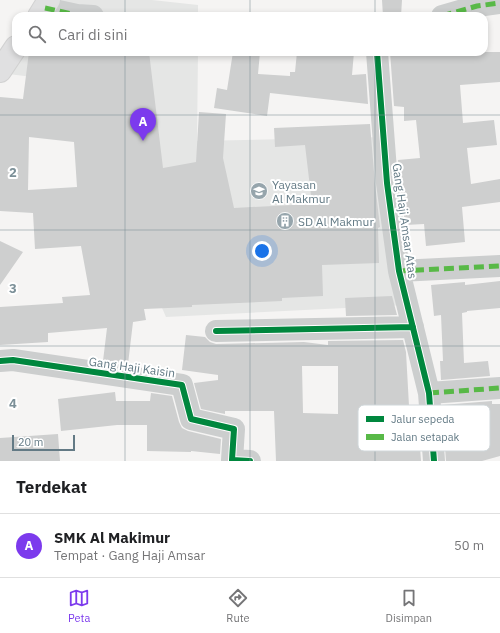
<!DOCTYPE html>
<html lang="id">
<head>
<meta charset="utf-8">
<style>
	:root { --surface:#fff; --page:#f6f6f6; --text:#202124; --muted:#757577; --line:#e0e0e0; --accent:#7c3aed }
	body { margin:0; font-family:"IBM Plex Sans",sans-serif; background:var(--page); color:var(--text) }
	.scale { position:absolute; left:12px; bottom:10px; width:63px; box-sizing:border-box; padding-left:4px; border:2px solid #637a85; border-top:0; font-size:11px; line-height:14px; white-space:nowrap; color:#637a85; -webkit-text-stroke:3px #fff; paint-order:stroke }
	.you { position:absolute; left:262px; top:251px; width:14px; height:14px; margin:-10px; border:3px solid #fff; border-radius:50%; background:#1a73e8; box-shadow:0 0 0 6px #1a73e833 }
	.badge { display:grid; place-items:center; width:26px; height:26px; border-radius:50%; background:var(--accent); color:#fff; font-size:13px; font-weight:700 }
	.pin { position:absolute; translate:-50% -33px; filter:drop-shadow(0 1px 2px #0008) }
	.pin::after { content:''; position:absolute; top:21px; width:14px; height:12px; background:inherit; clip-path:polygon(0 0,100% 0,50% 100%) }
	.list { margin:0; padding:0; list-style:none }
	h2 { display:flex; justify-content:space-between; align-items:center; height:52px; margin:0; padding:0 16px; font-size:17px }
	h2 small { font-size:13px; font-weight:400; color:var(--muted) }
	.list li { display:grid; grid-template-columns:26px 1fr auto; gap:12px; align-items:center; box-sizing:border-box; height:64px; padding:0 16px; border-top:1px solid var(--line) }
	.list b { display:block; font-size:15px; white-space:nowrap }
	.list p { margin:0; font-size:13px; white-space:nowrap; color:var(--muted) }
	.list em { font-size:13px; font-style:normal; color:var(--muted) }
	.icon { flex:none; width:22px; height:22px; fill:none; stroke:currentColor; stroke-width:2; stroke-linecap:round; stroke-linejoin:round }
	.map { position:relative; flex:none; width:500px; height:461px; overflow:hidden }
	.search { position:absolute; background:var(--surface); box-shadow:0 2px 6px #0003; left:12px; right:12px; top:12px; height:44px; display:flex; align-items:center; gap:10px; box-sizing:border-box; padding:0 14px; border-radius:12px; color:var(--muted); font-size:15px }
	.sheet { height:116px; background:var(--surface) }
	nav { display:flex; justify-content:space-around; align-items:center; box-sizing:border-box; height:56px; border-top:1px solid var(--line); background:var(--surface); font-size:11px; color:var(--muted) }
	nav a { display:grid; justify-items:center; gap:2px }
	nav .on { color:var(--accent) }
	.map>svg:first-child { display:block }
</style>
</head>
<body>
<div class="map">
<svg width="500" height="461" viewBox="0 0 500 461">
	<rect width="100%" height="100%" fill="#f5f4f3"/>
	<path fill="#e5e6e5" d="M39 0H152L198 5V16H30Z
		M16 52H198L197 141 384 137 406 305 166 317 133 241 115 87 0 73Z"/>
	<path fill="#cecfcf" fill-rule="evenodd" d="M382 0H402L401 16H383Z
		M29 52H149L163 168 196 162 199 112 226 114 223 158 234 208 312 204 305 145 275 147 274 128 370 124 375 184 380 227 378 228 379 263 322 265 323 296 282 298V301L192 305V307L144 309 146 320 133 322 128 364 103 361 107 328 48 333V342L0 345V307L63 303 62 297 90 295 81 246 35 249 33 213 0 211V97L23 99ZM29 137 74 142 77 187 28 190Z
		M233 52H260L258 74 290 76V72H295L297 52 331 55V52H354L352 75 366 74 368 104 270 93 267 116 214 108 217 88 227 90Z
		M390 52H500V82L460 85 463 123 494 120 497 145 467 148 471 184 500 179V202L462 207 465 242 426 246 424 224 405 225 398 160 420 158 416 120 404 121V107L394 106Z
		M0 241 23 252 0 285Z
		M500 281V308L467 311V312L462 313 464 363 488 361 490 376 441 380 440 361H443L441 315 434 316 431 285 465 282V285Z
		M392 296 397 315 346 316 345 298Z
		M186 335 205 337 210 342 216 344 304 342 328 345V341L403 340 406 352 409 406H417L421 461H276L274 411H225V414L201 409 194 383 218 380V375L182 370ZM302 366H338V414L303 413Z
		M115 392 116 401H150L151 393 172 396 179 422 182 428 188 431 221 439 220 454 191 451V452L147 451V425H117L61 431 58 399Z
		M492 401V404H500V456L482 461H446L442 405Z
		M58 434 60 461H0V438Z"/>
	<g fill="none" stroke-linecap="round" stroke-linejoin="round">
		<g stroke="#d2d2d2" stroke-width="24">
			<path id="major" d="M39 16 49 0
				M0 71 16 47"/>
		</g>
		<path stroke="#cccece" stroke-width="22" d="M45 8 77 15 93 16
			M442 16 477 6 500 3
			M377 52 387 183 399 271 429 393 434 461
			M399 271 500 266
			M216 331 413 327
			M0 361 13 360 182 385 191 419 234 429 232 460 250 461
			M429 393 500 388"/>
		<use href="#major" stroke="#e0e0e1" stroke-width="22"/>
		<path stroke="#58b947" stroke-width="5" stroke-dasharray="10 5" stroke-linecap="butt" d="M45 8 77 15 93 16
			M442 16 477 6 500 3
			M399 271 500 266
			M429 393 500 388"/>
		<g stroke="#fff" stroke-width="8">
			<path id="cycleway" d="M377 52 387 183 399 271 429 393 434 461
				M216 331 413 327
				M0 361 13 360 182 385 191 419 234 429 232 460 250 461"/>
		</g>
		<use href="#cycleway" stroke="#00873e" stroke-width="6"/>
	</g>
	<path fill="none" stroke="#7c9098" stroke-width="1" stroke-opacity="0.55" d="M125 0V16M250 0V16M375 0V16M125 52V461M250 52V461M375 52V461M0 115H500M0 230H500M0 346H500"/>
	<defs>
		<g id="school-disc" transform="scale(0.9)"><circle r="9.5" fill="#96a5ac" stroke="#fff"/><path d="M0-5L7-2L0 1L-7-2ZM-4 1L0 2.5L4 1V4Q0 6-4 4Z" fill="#fff"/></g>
		<g id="building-disc" transform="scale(0.9)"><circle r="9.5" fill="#96a5ac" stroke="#fff"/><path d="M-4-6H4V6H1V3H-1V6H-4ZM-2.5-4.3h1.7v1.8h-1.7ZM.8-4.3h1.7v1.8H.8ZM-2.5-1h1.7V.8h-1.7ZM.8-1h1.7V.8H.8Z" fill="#fff"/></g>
	</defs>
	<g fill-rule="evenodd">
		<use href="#school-disc" x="259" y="191"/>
		<use href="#building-disc" x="285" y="221"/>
	</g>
	<g text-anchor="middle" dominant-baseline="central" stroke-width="4" stroke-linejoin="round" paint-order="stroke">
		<g font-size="12" fill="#637a85" stroke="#fff" text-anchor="start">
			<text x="272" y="184">Yayasan<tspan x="272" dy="14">Al Makmur</tspan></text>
			<text x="298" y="221">SD Al Makmur</text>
		</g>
		<g font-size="12" fill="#637a85" stroke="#fff">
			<text transform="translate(405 221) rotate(82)">Gang Haji Amsar Atas</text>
			<text transform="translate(132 367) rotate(8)">Gang Haji Kaisin</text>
		</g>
	</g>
	<rect x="358" y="405" width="132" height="46" rx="6" fill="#fff" stroke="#d0d7da" stroke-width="1"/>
	<rect x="366" y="416" width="18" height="6" fill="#00873e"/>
	<rect x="366" y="434" width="18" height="6" fill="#58b947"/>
	<g font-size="11" fill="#637a85">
		<text x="391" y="423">Jalur sepeda</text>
		<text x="391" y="441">Jalan setapak</text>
	</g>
	<g font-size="13" text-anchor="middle" font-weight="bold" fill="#7c9098" stroke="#fff" stroke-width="4" stroke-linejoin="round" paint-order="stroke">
		<text x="13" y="177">2</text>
		<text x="13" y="293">3</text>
		<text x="13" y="408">4</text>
	</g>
</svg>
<div class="scale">20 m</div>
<div class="you"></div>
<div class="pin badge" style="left:143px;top:141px">A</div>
<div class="search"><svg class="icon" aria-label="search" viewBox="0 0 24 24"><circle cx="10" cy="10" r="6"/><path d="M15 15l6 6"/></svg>Cari di sini</div>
</div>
<section class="sheet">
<h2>Terdekat<small></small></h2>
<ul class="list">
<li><span class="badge">A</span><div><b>SMK Al Makimur</b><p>Tempat · Gang Haji Amsar</p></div><em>50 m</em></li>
</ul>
</section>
<nav>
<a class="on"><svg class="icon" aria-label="map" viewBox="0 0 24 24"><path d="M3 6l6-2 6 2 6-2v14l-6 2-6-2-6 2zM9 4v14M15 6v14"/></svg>Peta</a>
<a><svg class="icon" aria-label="directions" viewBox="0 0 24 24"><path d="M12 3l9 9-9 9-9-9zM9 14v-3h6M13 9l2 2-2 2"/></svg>Rute</a>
<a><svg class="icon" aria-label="saved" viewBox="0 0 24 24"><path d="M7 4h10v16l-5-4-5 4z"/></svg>Disimpan</a>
</nav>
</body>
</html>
